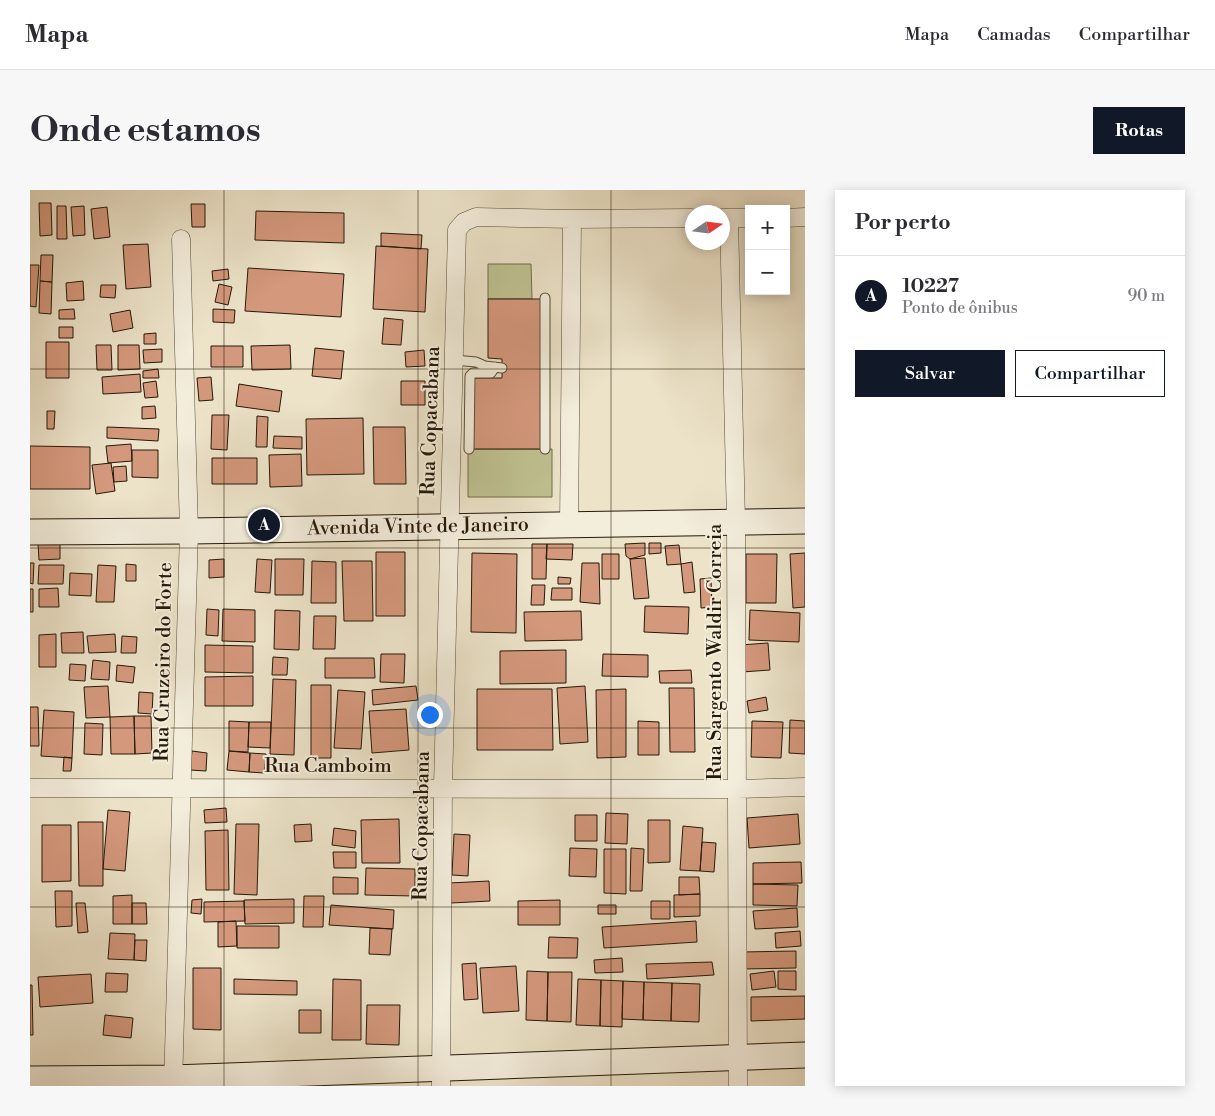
<!DOCTYPE html>
<html lang="pt">
<head>
<meta charset="utf-8">
<style>
	:root { --surface:#fff; --page:#f7f7f7; --text:#2b2b33; --muted:#7c7c81; --line:#e1e1e2; --accent:#111827 }
	body { margin:0; font-family:"Libre Bodoni",serif; background:var(--page); color:var(--text) }
	.controls { position:absolute; right:15px; top:15px; display:grid; overflow:hidden; border-radius:0px; box-shadow:0 2px 12px #0003 }
	.controls button { width:45px; height:45px; display:grid; place-items:center; padding:0; border:0; border-bottom:1px solid var(--line); background:var(--surface); color:var(--text); font:25px sans-serif }
	.compass { position:absolute; left:655px; top:15px; width:45px; height:45px; border-radius:50%; background:var(--surface); box-shadow:0 2px 12px #0003; rotate:77deg }
	.you { position:absolute; left:399px; top:524px; width:18px; height:18px; margin:-12px; border:4px solid #fff; border-radius:50%; background:#1a73e8; box-shadow:0 0 0 8px #1a73e833 }
	.badge { display:grid; place-items:center; width:32px; height:32px; border-radius:50%; background:var(--accent); color:#fff; font-size:16px; font-weight:700 }
	.pin { position:absolute; translate:-50% -50%; border:2px solid #fff; box-shadow:0 1px 5px #0006 }
	.list { margin:0; padding:0; list-style:none }
	h2 { display:flex; justify-content:space-between; align-items:center; height:65px; margin:0; padding:0 20px; font-size:21px }
	h2 small { font-size:16px; font-weight:400; color:var(--muted) }
	.list li { display:grid; grid-template-columns:32px 1fr auto; gap:15px; align-items:center; box-sizing:border-box; height:80px; padding:0 20px; border-top:1px solid var(--line) }
	.list b { display:block; font-size:19px; white-space:nowrap }
	.list p { margin:0; font-size:16px; white-space:nowrap; color:var(--muted) }
	.list em { font-size:16px; font-style:normal; color:var(--muted) }
	.actions { display:flex; gap:10px; padding:15px 20px }
	.actions a { flex:1; padding:11px 0; border:1px solid var(--accent); border-radius:0px; text-align:center; font-size:18px; color:var(--accent) }
	.actions .main { background:var(--accent); color:#fff }
	.map { position:relative; flex:none; width:775px; height:896px; overflow:hidden; border-radius:0px }
	header { display:flex; align-items:center; gap:30px; box-sizing:border-box; height:70px; padding:0 25px; background:var(--surface); border-bottom:1px solid var(--line) }
	header strong { font-size:24px }
	nav { display:flex; gap:28px; margin-inline-start:auto; font-size:18px }
	.intro { display:flex; align-items:center; justify-content:space-between; box-sizing:border-box; height:120px; padding:0 30px }
	h1 { margin:0; font-size:35px }
	.button { padding:12px 22px; border-radius:0px; background:var(--accent); color:#fff; font-size:18px; font-weight:700 }
	main { display:flex; gap:30px; padding:0 30px }
	aside { flex:1; background:var(--surface); border-radius:0px; box-shadow:0 2px 12px #0003 }
	.map>svg:first-child { display:block }
</style>
</head>
<body>
<header>
<strong>Mapa</strong>
<nav><a>Mapa</a><a>Camadas</a><a>Compartilhar</a></nav>
</header>
<div class="intro"><h1>Onde estamos</h1><a class="button">Rotas</a></div>
<main>
<div class="map">
<svg width="775" height="896" viewBox="0 0 775 896">
	<rect width="100%" height="100%" fill="#ece3c9"/>
	<filter id="stains"><feTurbulence type="fractalNoise" baseFrequency=".004" numOctaves="4"/><feColorMatrix values="0 0 0 0 .2 0 0 0 0 .09 0 0 0 0 .02 0 0 0 .5 -.17"/></filter>
	<radialGradient id="worn" r=".72"><stop offset=".6" stop-color="#630" stop-opacity="0"/><stop offset="1" stop-color="#630" stop-opacity=".3"/></radialGradient>
	<path fill="#bfc191" stroke="#726d4c" d="M458 74H501L502 109H458Z
		M438 259H522V307H438Z"/>
	<path fill="#d4987c" stroke="#261908" d="M9 13H21L22 45 10 46Z
		M161 14H175V37H162Z
		M27 16H36L37 49H27Z
		M54 16 55 45 43 46 41 17Z
		M77 17 80 47 64 49 61 19Z
		M226 21 314 23V53L225 50Z
		M351 43 392 45 391 59 351 56Z
		M118 54 121 97 96 99 93 55Z
		M346 56 398 59 395 122 343 119Z
		M11 65H23L22 92 10 91Z
		M0 75H9L6 117 0 116Z
		M218 78 314 84 311 127 215 121Z
		M198 79 199 89 183 91 182 81Z
		M10 91 22 92 21 124 9 123Z
		M53 91 54 110 37 111 36 93Z
		M189 94 202 97 198 115 185 112Z
		M71 95H86L85 108 70 107Z
		M458 109H511V259H439L440 188H472V169L458 168Z
		M44 119 45 129H29V120Z
		M183 119 205 120 204 133 183 132Z
		M100 120 103 138 83 142 80 124Z
		M354 128 373 130 371 155 352 154Z
		M29 137H43V148H29Z
		M126 143V154H114V144Z
		M16 152H39V188H16Z
		M66 155H81L82 180H67Z
		M88 155H109L110 179 88 180Z
		M260 155 261 179 222 180 221 156Z
		M181 156H213V177H181Z
		M285 158 314 161 311 189 282 186Z
		M132 159V172L114 173 113 160Z
		M394 160 395 176 376 177 375 162Z
		M128 179 129 188H113V181Z
		M110 184 111 202 73 204 72 187Z
		M181 187 183 210 169 211 167 188Z
		M126 191 128 207 115 208 113 193Z
		M371 191H395V215H371Z
		M209 194 252 201 249 222 206 216Z
		M125 216 126 228 112 229V217Z
		M17 221H25L24 239H17Z
		M182 225H199L197 260 181 259Z
		M227 226 238 227 237 257H226Z
		M333 228 334 284 277 285 276 229Z
		M77 237 129 239 128 251 77 248Z
		M343 237H375L376 294H344Z
		M244 246 272 247V259L243 258Z
		M101 254 102 271 78 273 76 256Z
		M0 256 60 257V299H0Z
		M102 260H128V288L102 287Z
		M271 264 272 296 240 297 239 265Z
		M182 268H227V294H182Z
		M81 273 85 301 66 304 62 275Z
		M96 276 97 291 84 292 83 277Z
		M615 353V365L600 369 596 366 595 354Z
		M619 353H631V363L619 364Z
		M8 354H30V369L9 370Z
		M502 354H517L516 389H502Z
		M517 354H543L542 370 516 369Z
		M649 355 651 374 637 375 635 356Z
		M346 362H375V426H346Z
		M442 363 487 364 486 443 441 442Z
		M775 363V417L763 418 760 364Z
		M572 364H589V389H572Z
		M716 364H747L746 413H716Z
		M615 368 619 408 604 409 600 369Z
		M194 369V387L179 388V370Z
		M227 369 242 370 240 403 225 402Z
		M245 369H274L273 405H245Z
		M282 371 306 372V413H281Z
		M312 371H342L343 431H314Z
		M662 372 665 402 654 403 651 374Z
		M0 373H4L3 394 0 393Z
		M552 373H569L570 414 550 412Z
		M96 374 106 375V391H96Z
		M9 375H34L33 394H8Z
		M68 375 86 376 84 412H66Z
		M40 383 62 384 61 406 39 405Z
		M528 387 541 388 540 394H528Z
		M681 388 682 417 671 418 670 389Z
		M502 395H515L514 415H501Z
		M28 398 29 417H9V399Z
		M522 398H542V410H521Z
		M0 399H3V422H0Z
		M615 416 659 417 658 444 614 442Z
		M177 419 189 420 188 446 176 445Z
		M193 419 225 420V452L192 451Z
		M245 420 270 421 269 460 244 459Z
		M720 420 770 423 769 452 719 450Z
		M551 421 552 450 495 451 494 422Z
		M284 426H306L305 459H283Z
		M53 442 54 463H32L31 443Z
		M26 444V477H9V445Z
		M85 444 86 462 59 463 57 446Z
		M92 446 107 447 106 463H91Z
		M738 453 740 480 712 482 710 455Z
		M175 455 223 456V483L175 482Z
		M536 460V493L470 494V461Z
		M351 464H375L374 493 350 492Z
		M573 464 618 465V487L572 486Z
		M243 467 258 468 257 485H242Z
		M295 468H344L345 488H295Z
		M63 470 80 472 79 490 61 489Z
		M40 474 56 475 55 491 39 490Z
		M87 475 105 477 103 493 86 491Z
		M661 480 662 493H630L629 481Z
		M223 486V516H175V487Z
		M243 489 266 490 264 565 240 564Z
		M281 495H301V568H281Z
		M78 496 80 527 56 528 54 497Z
		M386 496 388 510 343 515 342 500Z
		M555 496 558 552 530 554 527 498Z
		M639 498H664L665 562H640Z
		M447 499H522L523 560H447Z
		M596 499V567L567 568 566 500Z
		M308 500 335 502 331 559 304 558Z
		M109 502 123 503 122 524 108 523Z
		M736 507 738 520 719 523 717 511Z
		M0 517H8L9 556H0Z
		M376 519 379 560 342 563 339 521Z
		M14 520 44 522 42 568 11 566Z
		M104 526H121L122 563 105 564Z
		M104 526 105 564H81L80 527Z
		M760 530 775 531V564L759 563Z
		M199 531 219 532 218 562 199 561Z
		M608 531 629 532V565H608Z
		M722 531 753 532 751 568 721 567Z
		M219 532H241L240 558 218 557Z
		M55 533 73 534 72 565 54 564Z
		M162 561 177 563 176 581 160 580Z
		M199 561 220 563 219 582 197 580Z
		M220 563 236 564 234 583 219 582Z
		M34 567 42 568 41 581H33Z
		M196 618 197 632 175 633 174 620Z
		M78 620 100 622 95 681 73 679Z
		M576 623 598 624 597 654 575 653Z
		M768 624 770 654 719 658 717 628Z
		M545 625H567V651H545Z
		M369 629 370 673H332L331 630Z
		M618 630H640V672L618 673Z
		M48 632H73V696H49Z
		M206 634H229L227 705 204 704Z
		M281 634 282 651 265 652 264 635Z
		M12 635H41V691L12 692Z
		M653 636 673 638 670 681 650 680Z
		M304 638 326 641 325 658 302 655Z
		M198 640 199 700H176L175 641Z
		M424 644 440 645 438 686 422 685Z
		M672 652 686 653 684 682 670 681Z
		M540 658 567 659 566 687 539 686Z
		M601 658 614 659 612 701H600Z
		M574 659H596V704L574 703Z
		M303 662H326V678H304Z
		M771 672 772 693 723 694V673Z
		M336 678 385 679V706L335 705Z
		M303 687 328 688V704H303Z
		M649 687H669L670 704 649 705Z
		M459 691 460 711 421 713 419 693Z
		M723 694 768 695 767 716 723 715Z
		M25 701H42V736L26 737Z
		M670 704V726L644 727V705Z
		M102 705V734H83V706Z
		M274 706H294L293 737H273Z
		M172 709 171 724 161 723 162 710Z
		M264 709V733L215 734 214 710Z
		M530 710V735H488V711Z
		M214 711 215 731 174 732V712Z
		M621 711H640V729H621Z
		M46 713H55L58 742 48 743Z
		M102 713H116L117 734H102Z
		M301 715 364 720 363 739 299 735Z
		M568 715H586V724H568Z
		M767 718 768 737 725 739 723 721Z
		M206 731 207 756 188 757V732Z
		M666 731 667 752 574 758 572 737Z
		M207 736H249V758H207Z
		M340 738 362 739 360 765 339 764Z
		M770 741 771 756 746 758 745 743Z
		M80 743 105 744 104 770 78 769Z
		M519 747 548 748 547 768H518Z
		M105 750H117L116 771 104 770Z
		M766 761V778L712 779V762Z
		M592 768 593 782 565 783 564 770Z
		M682 772 684 785 617 789 616 774Z
		M446 773 448 809 434 810 432 774Z
		M486 776 489 821 453 823 450 778Z
		M163 778H191V840L163 839Z
		M497 781 518 782 517 831 496 830Z
		M744 781 746 797 722 800 720 784Z
		M748 781H766V800L748 799Z
		M518 782H542L541 832 517 831Z
		M76 783 98 784 97 802H75Z
		M61 784 63 813 10 817 8 787Z
		M204 789 267 791V805L204 804Z
		M303 789 331 790V850H302Z
		M548 789 571 790 570 836 546 835Z
		M571 790 593 791 592 837 570 836Z
		M593 791 614 792 613 830 592 829Z
		M614 792 642 793 641 831 613 830Z
		M642 793 670 794 669 832 641 831Z
		M0 795H2L3 845H0Z
		M775 806V829L721 831V807Z
		M337 815H370L369 855 336 854Z
		M269 820H291V843H269Z
		M75 825 103 828 101 848 73 845Z"/>
	<g fill="none" stroke-linecap="round" stroke-linejoin="round">
		<g stroke="#584c38" stroke-width="11">
			<path id="lane" d="M424 170 446 172 455 176 472 178
				M439 259 440 186 443 183H461L465 177
				M515 259V108"/>
		</g>
		<g stroke="#584c38" stroke-width="19">
			<path id="street" d="M692 28H719
				M699 28 706 332 708 896
				M756 28 775 27
				M539 335 542 29
				M0 598 707 599 775 597
				M143 896 159 341 151 49
				M411 896 413 597 427 40 434 32 446 27 542 29 662 28"/>
		</g>
		<g stroke="#261908" stroke-width="27">
			<path id="secondary" d="M0 342 159 341 775 331
				M0 889 143 888 775 865"/>
		</g>
		<use href="#lane" stroke="#f3eddc" stroke-width="9"/>
		<use href="#street" stroke="#f3eddc" stroke-width="18"/>
		<use href="#secondary" stroke="#f3eddc" stroke-width="25"/>
	</g>
	<path fill="none" stroke="#261908" stroke-width="1" stroke-opacity="0.55" d="M194 0V896M388 0V896M581 0V896M0 179H775M0 358H775M0 538H775M0 717H775"/>
	<g text-anchor="middle" dominant-baseline="central" stroke-width="4" stroke-linejoin="round" paint-order="stroke">
		<g font-size="20" fill="#261908" stroke="#f3eddc">
			<text transform="translate(401 231) rotate(-88)">Rua Copacabana</text>
			<text transform="translate(388 337) rotate(-1)">Avenida Vinte de Janeiro</text>
			<text transform="translate(685 462) rotate(-90)">Rua Sargento Waldir Correia</text>
			<text transform="translate(134 472) rotate(-89)">Rua Cruzeiro do Forte</text>
			<text x="298" y="576">Rua Camboim</text>
			<text transform="translate(392 636) rotate(-89)">Rua Copacabana</text>
		</g>
	</g>
	<rect width="100%" height="100%" filter="url(#stains)"/>
	<rect width="100%" height="100%" fill="url(#worn)"/>
</svg>
<div class="controls">
<button>+</button>
<button>−</button>
</div>
<svg class="compass" viewBox="-18 -18 36 36"><path d="M0-13l5 13h-10z" fill="#e53935"/><path d="M0 13l5-13h-10z" fill="#7c7c81"/></svg>
<div class="you"></div>
<div class="pin badge" style="left:234px;top:335px">A</div>
</div>
<aside>
<h2>Por perto<small></small></h2>
<ul class="list">
<li><span class="badge">A</span><div><b>10227</b><p>Ponto de ônibus</p></div><em>90 m</em></li>
</ul>
<div class="actions"><a class="main">Salvar</a><a>Compartilhar</a></div>
</aside>
</main>
</body>
</html>
